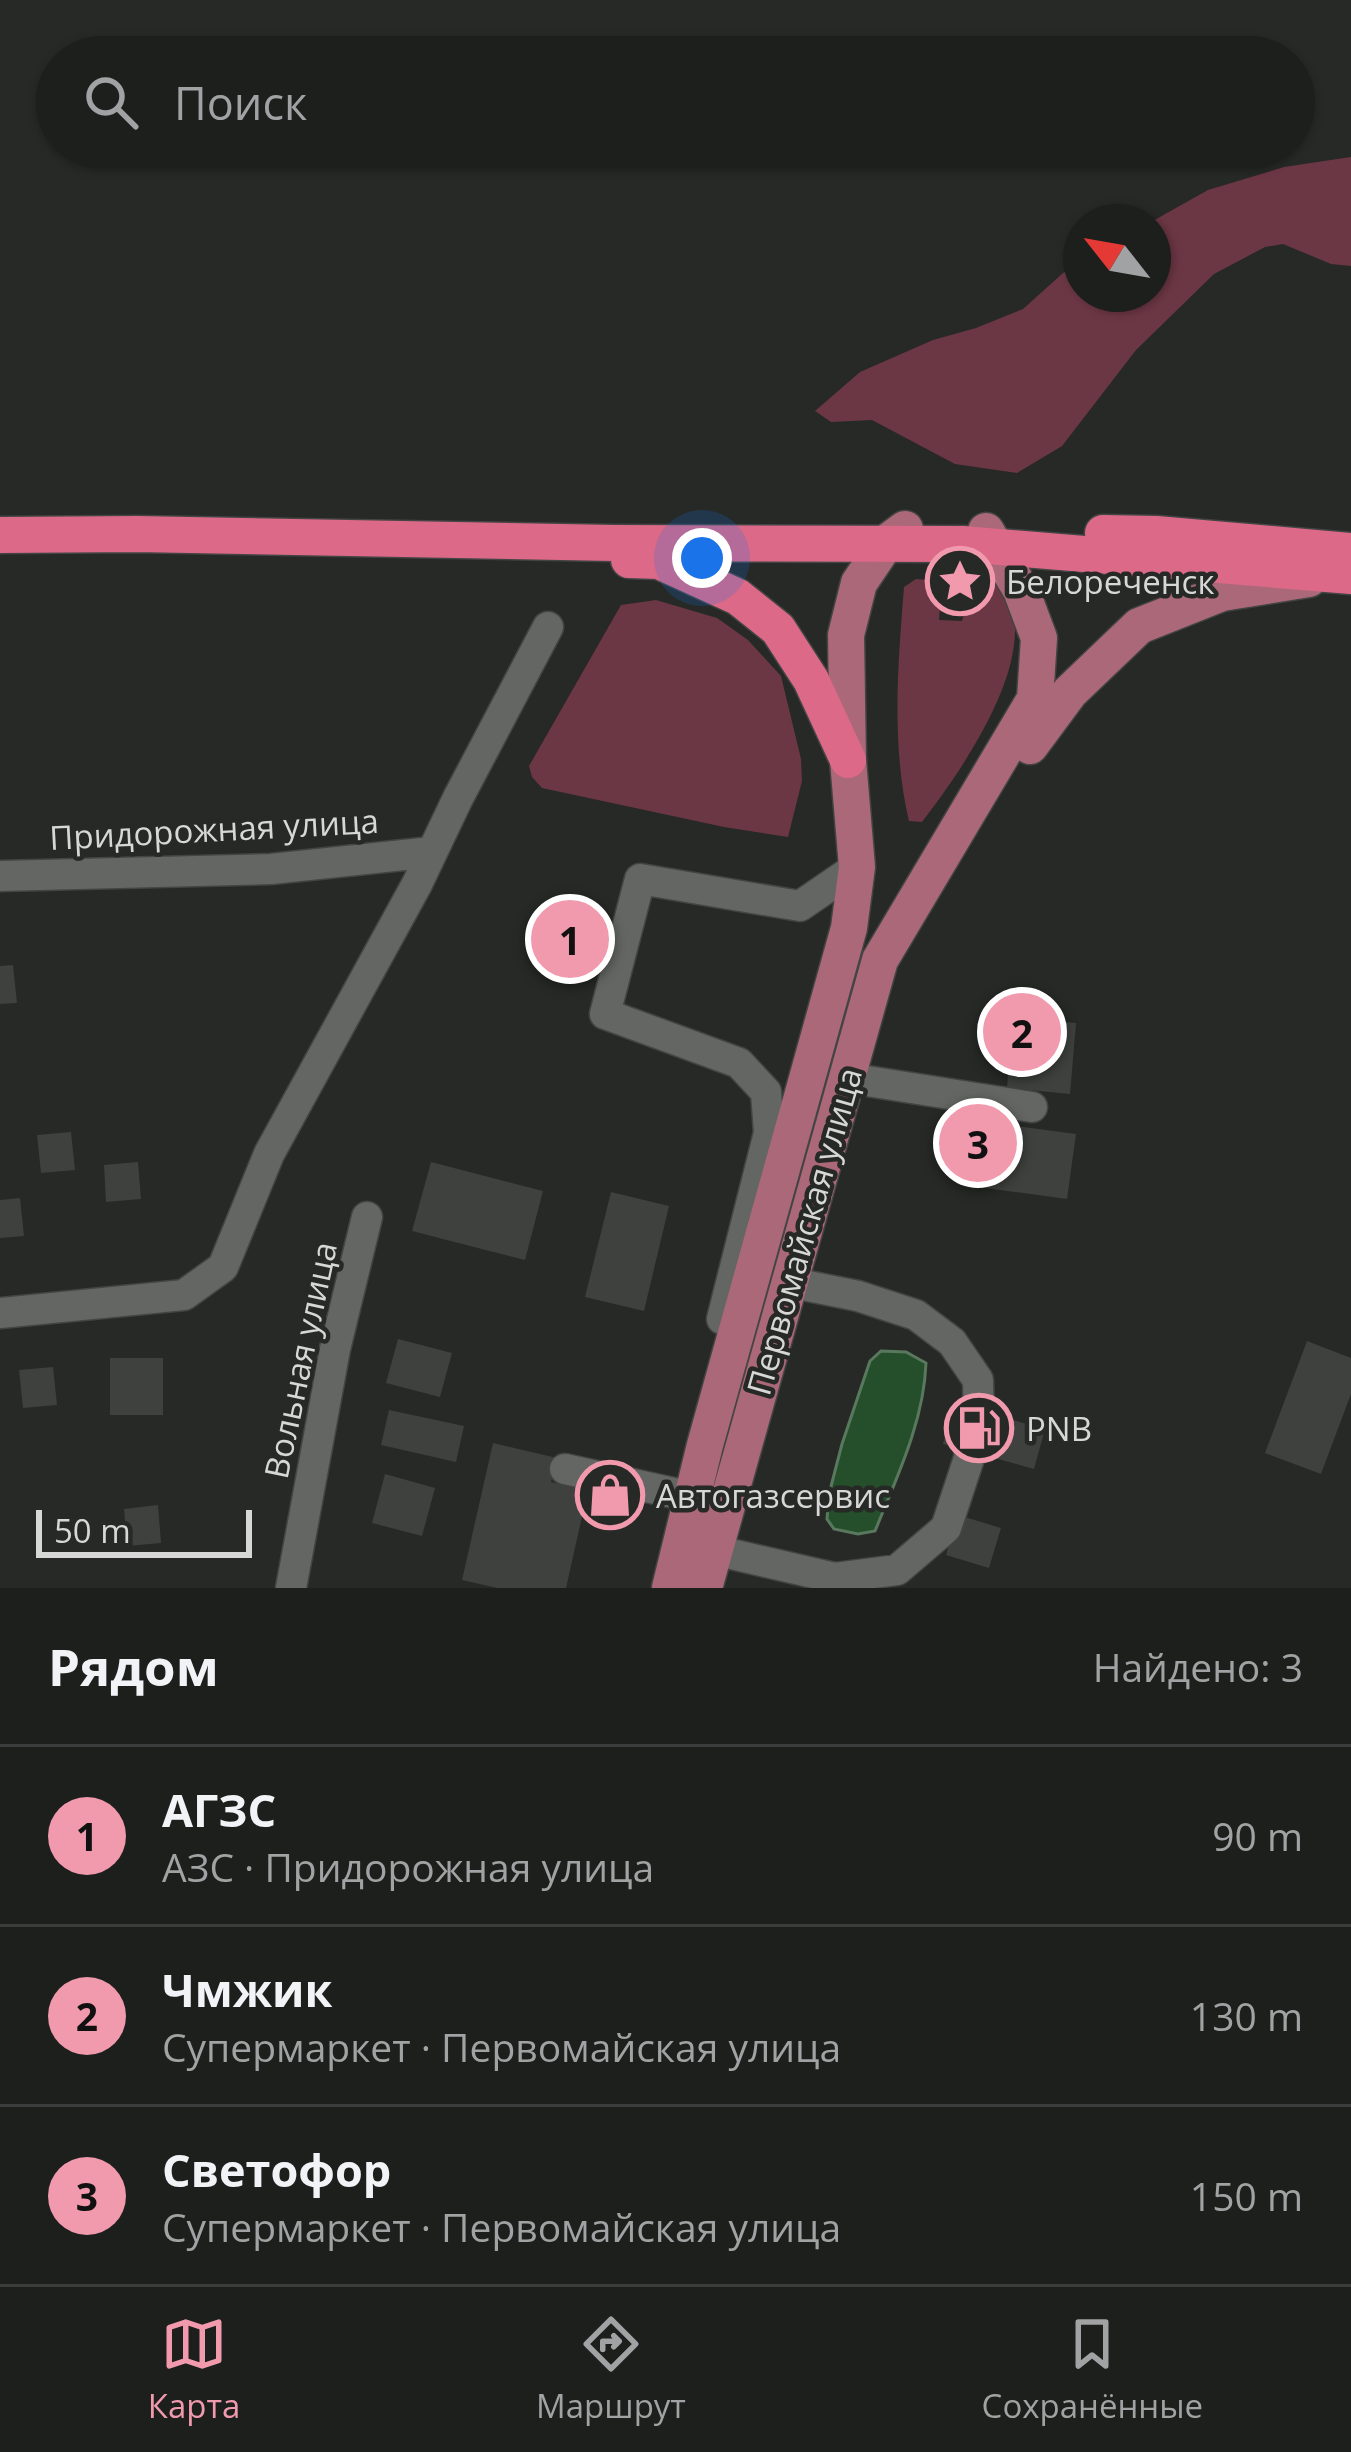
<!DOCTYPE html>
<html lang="ru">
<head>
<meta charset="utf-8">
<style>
	:root { --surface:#1c1f1c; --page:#292c29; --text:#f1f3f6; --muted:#a0a2a3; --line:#3a3d3b; --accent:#f29aad }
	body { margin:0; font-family:"Open Sans",sans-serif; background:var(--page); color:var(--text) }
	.compass { position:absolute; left:1063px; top:204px; width:108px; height:108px; border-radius:50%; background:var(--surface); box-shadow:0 3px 9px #0004; rotate:301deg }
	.scale { position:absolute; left:36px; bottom:30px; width:216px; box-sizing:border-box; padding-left:12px; border:6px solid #d6d7d6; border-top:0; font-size:33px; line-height:42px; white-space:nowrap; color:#d6d7d6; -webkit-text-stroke:9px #262926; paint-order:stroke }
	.you { position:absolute; left:702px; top:558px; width:42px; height:42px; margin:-30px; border:9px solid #fff; border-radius:50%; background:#1a73e8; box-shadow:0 0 0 18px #1a73e833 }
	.badge { display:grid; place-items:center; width:78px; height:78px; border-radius:50%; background:var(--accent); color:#111; font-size:39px; font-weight:700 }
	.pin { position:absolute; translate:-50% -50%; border:6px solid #fff; box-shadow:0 3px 12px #0006 }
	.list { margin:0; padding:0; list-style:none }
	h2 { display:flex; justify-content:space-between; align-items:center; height:156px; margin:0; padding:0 48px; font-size:51px }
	h2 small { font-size:39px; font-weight:400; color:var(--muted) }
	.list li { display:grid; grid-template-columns:78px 1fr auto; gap:36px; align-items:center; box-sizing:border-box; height:180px; padding:0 48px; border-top:3px solid var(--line) }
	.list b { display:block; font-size:45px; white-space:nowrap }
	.list p { margin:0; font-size:39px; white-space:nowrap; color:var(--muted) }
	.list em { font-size:39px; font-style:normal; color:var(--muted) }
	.icon { flex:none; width:66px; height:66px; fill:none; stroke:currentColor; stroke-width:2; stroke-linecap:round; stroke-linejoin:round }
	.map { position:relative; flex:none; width:1351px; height:1588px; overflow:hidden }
	.search { position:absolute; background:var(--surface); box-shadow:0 3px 9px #0004; left:36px; right:36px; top:36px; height:132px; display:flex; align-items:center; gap:30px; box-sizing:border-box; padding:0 42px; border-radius:66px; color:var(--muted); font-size:45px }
	.sheet { height:696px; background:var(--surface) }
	nav { display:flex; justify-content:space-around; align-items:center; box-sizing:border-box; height:168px; border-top:3px solid var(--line); background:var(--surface); font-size:33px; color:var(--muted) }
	nav a { display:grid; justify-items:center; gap:6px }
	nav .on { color:var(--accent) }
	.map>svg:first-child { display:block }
</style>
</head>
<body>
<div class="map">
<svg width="1351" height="1588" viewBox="0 0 1351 1588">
	<rect width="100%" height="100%" fill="#262926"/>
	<path fill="#6c3744" d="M1351 157V266L1331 264 1283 244 1265 247 1214 274 1136 350 1062 446 1017 473 955 464 872 420 831 422 815 411 860 372 933 340 976 328 1023 309 1063 273 1081 262V294H1153V222H1151L1208 190 1284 167Z
		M989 577 1005 583C1008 598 1015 614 1015 629 1016 691 959 774 922 822L909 821C891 745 898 663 904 587L916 579 942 581 939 620 962 621 972 578Z
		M656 600 717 618 748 640 781 676 801 759 802 781 788 837 724 827 542 788 532 777 529 766 621 605Z"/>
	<path fill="#244f2a" stroke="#59785e" stroke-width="3" d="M881 1351 906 1352 926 1363C924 1421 897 1477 875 1531L858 1534 834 1529 827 1519 829 1494 842 1444 870 1361Z"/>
	<path fill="#3e413e" d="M541 911 608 926 599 967 531 951Z
		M13 965 17 1003 0 1004V966Z
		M1013 1017 1076 1023 1070 1094 1007 1088Z
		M965 1119 1076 1134 1067 1199 956 1184Z
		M71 1132 75 1170 41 1173 37 1135Z
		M138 1162 141 1199 106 1202 104 1165Z
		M431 1162 543 1191 525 1260 412 1231Z
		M611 1192 669 1206 644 1311 585 1297Z
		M20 1198 24 1236 0 1238V1200Z
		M398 1339 452 1353 440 1397 386 1383Z
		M1307 1341 1351 1358V1394L1321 1474 1265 1453Z
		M110 1358H163V1415H110Z
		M53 1367 57 1405 23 1408 19 1370Z
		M954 1404 1045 1429 1034 1469 943 1444Z
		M389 1410 464 1426 456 1462 381 1445Z
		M493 1443 557 1458 551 1482 588 1490 566 1588H497L462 1580Z
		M385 1474 435 1488 422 1536 372 1523Z
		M158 1505 161 1543 127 1546 124 1509Z
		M958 1515 1001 1528 989 1568 946 1555Z"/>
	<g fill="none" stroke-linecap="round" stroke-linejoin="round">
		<g stroke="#434443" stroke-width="33">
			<path id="minor" d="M0 876 271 869 432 852
				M848 1078 1032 1107
				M0 1313 184 1295 223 1267 269 1154 417 884 458 798 548 627
				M722 1319 769 1133 766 1092 739 1063 605 1014 640 879 800 906 857 867
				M565 1469 692 1497
				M714 1550 835 1578 897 1570 946 1528 979 1428 978 1380 952 1342 916 1315 858 1296 788 1282
				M291 1588 335 1349 367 1217"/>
		</g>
		<g stroke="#434443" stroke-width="39">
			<path id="major" d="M1030 746 1070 692 1139 626 1222 593 1309 579
				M670 1588 705 1445 849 928 857 867 848 760 846 635 859 583 886 543 905 529
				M704 1588 880 960 1035 699 1039 638 1021 590 986 531"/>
		</g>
		<g stroke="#434443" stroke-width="39">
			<path id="highway" d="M1103 533 1156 534 1351 551
				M0 535 137 534 614 543 963 544 1351 576
				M629 560 659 561 738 597 778 629 811 680 848 760"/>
		</g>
		<use href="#minor" stroke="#636663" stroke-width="30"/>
		<use href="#major" stroke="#ab6879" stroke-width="36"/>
		<use href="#highway" stroke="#db6987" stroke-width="36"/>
	</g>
	<defs>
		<g id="sight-ring" transform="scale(3.45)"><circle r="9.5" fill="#262926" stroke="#f29aad" stroke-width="1.5"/><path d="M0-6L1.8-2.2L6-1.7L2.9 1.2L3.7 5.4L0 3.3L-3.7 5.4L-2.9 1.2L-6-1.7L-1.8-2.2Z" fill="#f29aad"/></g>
		<g id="fuel-ring" transform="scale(3.45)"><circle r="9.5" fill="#262926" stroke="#f29aad" stroke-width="1.5"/><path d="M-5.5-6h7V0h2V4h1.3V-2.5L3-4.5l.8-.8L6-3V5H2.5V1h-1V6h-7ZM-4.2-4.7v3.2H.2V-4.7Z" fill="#f29aad"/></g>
		<g id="shop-ring" transform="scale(3.45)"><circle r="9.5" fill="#262926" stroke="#f29aad" stroke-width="1.5"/><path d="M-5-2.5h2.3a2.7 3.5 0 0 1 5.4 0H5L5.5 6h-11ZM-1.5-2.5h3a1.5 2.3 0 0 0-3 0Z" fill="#f29aad"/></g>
	</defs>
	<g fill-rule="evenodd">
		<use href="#sight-ring" x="960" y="581"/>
		<use href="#fuel-ring" x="979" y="1428"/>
		<use href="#shop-ring" x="610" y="1495"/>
	</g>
	<g text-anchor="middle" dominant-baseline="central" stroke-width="9" stroke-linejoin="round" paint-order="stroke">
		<g font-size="33" fill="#d6d7d6" stroke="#262926" text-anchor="start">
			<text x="1006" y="581">Белореченск</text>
			<text x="1026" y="1428">PNB</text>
			<text x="656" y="1495">Автогазсервис</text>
		</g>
		<g font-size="33" fill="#d6d7d6" stroke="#262926">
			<text transform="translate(214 829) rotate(-3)">Придорожная улица</text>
			<text transform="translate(804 1231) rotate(-74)">Первомайская улица</text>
			<text transform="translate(300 1360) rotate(-78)">Вольная улица</text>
		</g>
	</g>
</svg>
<svg class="compass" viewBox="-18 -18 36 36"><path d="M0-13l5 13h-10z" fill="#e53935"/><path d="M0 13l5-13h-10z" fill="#a0a2a3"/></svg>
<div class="scale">50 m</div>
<div class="you"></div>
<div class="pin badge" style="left:570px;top:939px">1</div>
<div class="pin badge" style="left:1022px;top:1032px">2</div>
<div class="pin badge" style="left:978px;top:1143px">3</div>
<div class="search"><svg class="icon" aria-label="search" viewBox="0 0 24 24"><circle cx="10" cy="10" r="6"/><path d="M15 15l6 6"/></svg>Поиск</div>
</div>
<section class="sheet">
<h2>Рядом<small>Найдено: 3</small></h2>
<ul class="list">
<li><span class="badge">1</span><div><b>АГЗС</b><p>АЗС · Придорожная улица</p></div><em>90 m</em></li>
<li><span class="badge">2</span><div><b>Чмжик</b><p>Супермаркет · Первомайская улица</p></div><em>130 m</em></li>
<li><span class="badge">3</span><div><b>Светофор</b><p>Супермаркет · Первомайская улица</p></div><em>150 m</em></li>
</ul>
</section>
<nav>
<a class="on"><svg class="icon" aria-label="map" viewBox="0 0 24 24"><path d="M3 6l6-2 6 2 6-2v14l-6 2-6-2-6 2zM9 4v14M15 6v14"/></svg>Карта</a>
<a><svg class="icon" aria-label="directions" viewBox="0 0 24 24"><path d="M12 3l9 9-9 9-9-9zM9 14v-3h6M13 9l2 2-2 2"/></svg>Маршрут</a>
<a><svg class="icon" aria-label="saved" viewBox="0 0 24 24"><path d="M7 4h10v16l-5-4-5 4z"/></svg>Сохранённые</a>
</nav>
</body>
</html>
